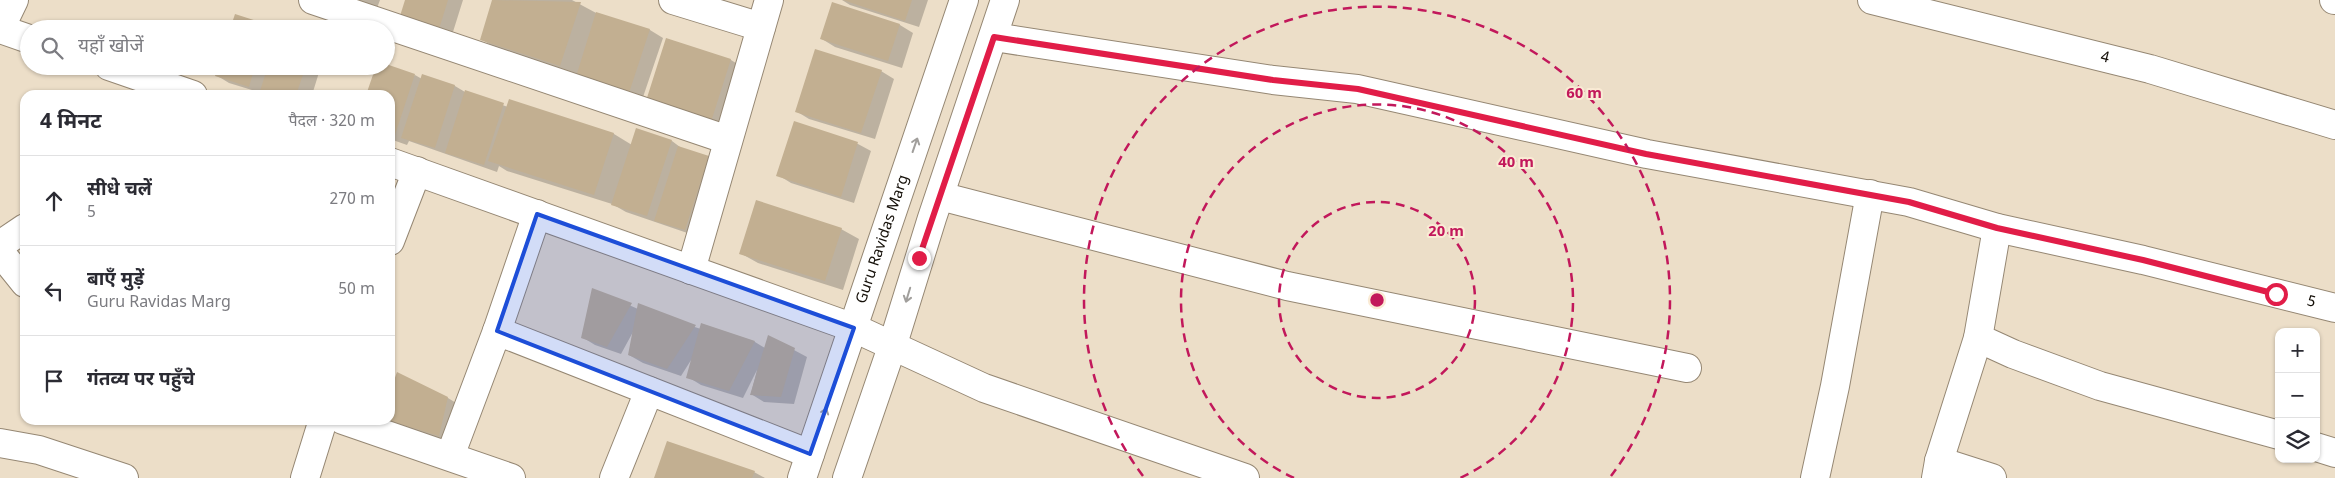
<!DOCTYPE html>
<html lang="hi">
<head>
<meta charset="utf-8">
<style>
	:root { --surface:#fff; --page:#f7f7f7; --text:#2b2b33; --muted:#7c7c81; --line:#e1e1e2 }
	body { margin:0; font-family:Georgia,"Noto Sans Devanagari",serif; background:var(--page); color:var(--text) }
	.controls { position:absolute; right:15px; bottom:15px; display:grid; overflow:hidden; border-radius:10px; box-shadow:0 1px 4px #0004 }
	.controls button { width:45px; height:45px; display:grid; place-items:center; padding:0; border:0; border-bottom:1px solid var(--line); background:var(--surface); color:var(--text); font:25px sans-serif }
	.stop { position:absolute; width:15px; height:15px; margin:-11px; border:4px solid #e11d48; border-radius:50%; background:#fff }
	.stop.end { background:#e11d48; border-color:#fff; box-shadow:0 1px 5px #0008 }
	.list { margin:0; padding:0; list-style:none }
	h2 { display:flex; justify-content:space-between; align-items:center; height:65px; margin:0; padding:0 20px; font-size:21px }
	h2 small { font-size:16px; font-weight:400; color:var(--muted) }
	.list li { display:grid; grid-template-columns:32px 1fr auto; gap:15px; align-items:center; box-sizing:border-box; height:90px; padding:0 20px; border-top:1px solid var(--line) }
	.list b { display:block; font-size:19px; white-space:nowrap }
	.list p { margin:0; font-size:16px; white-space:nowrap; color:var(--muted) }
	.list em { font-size:16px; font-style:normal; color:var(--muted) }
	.icon { flex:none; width:28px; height:28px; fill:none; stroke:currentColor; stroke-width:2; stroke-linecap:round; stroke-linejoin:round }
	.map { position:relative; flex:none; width:2335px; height:478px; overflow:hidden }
	.search { position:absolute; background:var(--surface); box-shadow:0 1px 4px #0004; left:20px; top:20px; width:375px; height:55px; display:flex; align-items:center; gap:12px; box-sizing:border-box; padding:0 18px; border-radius:28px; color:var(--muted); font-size:19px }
	.panel { position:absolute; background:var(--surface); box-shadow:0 1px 4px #0004; left:20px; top:90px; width:375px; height:335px; border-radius:15px }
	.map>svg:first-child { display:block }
</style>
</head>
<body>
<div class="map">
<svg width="2335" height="478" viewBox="0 0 2335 478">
	<rect width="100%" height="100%" fill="#ecdec8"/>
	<path fill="#0003" d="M352 0H380L377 8Z
		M407 0H463L452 35 415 23Z
		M494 0H572L598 14 650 30 663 38 641 103 578 75 499 50 481 39Z
		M842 0H928L919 27 850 5Z
		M833 4 900 25 913 33 902 68 835 47 822 39Z
		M667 39 731 60 744 68 723 132 660 111Z
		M219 66H321L312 95H269L263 91 262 93 229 83 216 75Z
		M881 71 894 79 875 139 809 119 796 111Z
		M415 75 422 79 423 76 455 86 465 92 508 107 614 134 632 145 672 141 684 150 709 157 722 165 699 237 626 212 612 204 507 171 499 166 497 172 409 141 407 145 390 139V95H368Z
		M794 123 858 144 871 151 854 203 791 183 778 175Z
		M841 229 859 239 843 290 758 263 740 253Z
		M593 289 638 309 701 329 702 325 755 342 765 348 794 350 807 357 794 404 764 402 751 394 757 370 743 398 701 385 688 377 693 357 681 376 643 363 629 355 633 332 621 354 595 345 582 337Z
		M390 395 448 398 461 406 453 442 395 425 386 420H390Z
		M754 472 765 478H655Z"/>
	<path fill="#c2af91" d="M405 0H448L439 29 400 16Z
		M492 0 581 2 560 66 480 40Z
		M843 0H912L905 21Z
		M832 2 900 24 888 61 820 39Z
		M596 12 650 29 628 96 575 80Z
		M235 14 269 25 267 29H230Z
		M666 38 731 59 710 125 645 104Z
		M815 49 882 70 861 133 795 112Z
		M386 64 415 74 394 138 390 137V95H366L376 66H386Z
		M218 66H255L249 87 215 76Z
		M268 66H306L296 95H273L260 91Z
		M422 74 455 85 435 148 401 138Z
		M465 90 504 103 484 165 445 153Z
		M509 99 614 133 594 195 488 161Z
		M794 121 858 142 841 197 776 176Z
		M636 128 672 140 647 216 611 205Z
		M678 146 709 156 685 230 654 221Z
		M756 200 842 228 825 281 739 254Z
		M592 288 632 303 607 347 581 338Z
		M638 303 696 325 667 369 628 355Z
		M701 323 755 341 729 391 686 378Z
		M768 335 795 348 781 397 750 395Z
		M397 372 448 397 439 436 390 421V392Z
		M667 441 755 471 752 478H654Z"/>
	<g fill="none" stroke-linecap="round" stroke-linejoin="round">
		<g stroke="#958773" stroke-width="30">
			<g id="minor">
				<path d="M313 0 728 140"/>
				<path d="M673 0 761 27"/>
				<path id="s1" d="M1872 0 2150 69 2335 125"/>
				<path d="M2334 0H2335"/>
				<path d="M0 29 29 39"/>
				<path id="s2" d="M994 37 1273 80 1357 89 1647 154 1909 202 1997 228 2143 260 2335 308"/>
				<path d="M109 66 193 95"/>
				<path d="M390 162 854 328 984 388 1245 478"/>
				<path d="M940 196 1287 286 1687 368"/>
				<path d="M1997 228 1978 338 2013 354 2100 386 2279 435"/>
				<path d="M390 241 417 171"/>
				<path d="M0 245 25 228"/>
				<path d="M0 252 25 283"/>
				<path d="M691 270 769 0"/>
				<path d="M497 331 537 214"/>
				<path d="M343 420 511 478"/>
				<path d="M0 443 39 450 124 478"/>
				<path d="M2316 447 2335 453"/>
				<path d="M450 456 497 331 810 454"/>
				<path d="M1939 461 1992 478"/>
				<path d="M305 478 323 420"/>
				<path d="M614 478 649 391"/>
				<path d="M1815 478 1835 386 1870 194"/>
				<path d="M1936 478 1939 461 1978 338"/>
			</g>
		</g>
		<g stroke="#958773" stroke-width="30">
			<path id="tertiary" d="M0 29 14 0"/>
		</g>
		<g stroke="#958773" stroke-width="30">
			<g id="secondary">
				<path id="s3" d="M802 478 964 0"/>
				<path d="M847 478 892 347 932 218 1005 0"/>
			</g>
		</g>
		<use href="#minor" stroke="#fff" stroke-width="28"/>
		<use href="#tertiary" stroke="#fff" stroke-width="28"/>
		<use href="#secondary" stroke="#fff" stroke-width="28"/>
	</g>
	<defs><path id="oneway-shaft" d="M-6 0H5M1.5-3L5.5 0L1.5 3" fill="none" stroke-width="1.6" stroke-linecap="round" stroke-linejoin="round" transform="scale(1.25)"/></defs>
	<g stroke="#a19f9c">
		<use href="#oneway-shaft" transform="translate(915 145) rotate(-71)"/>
		<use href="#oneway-shaft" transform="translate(908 295) rotate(107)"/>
		<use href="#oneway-shaft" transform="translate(824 415) rotate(-71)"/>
	</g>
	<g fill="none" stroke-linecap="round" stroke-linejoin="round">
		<path stroke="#e11d48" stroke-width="6" d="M919 258 994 37 1273 80 1358 89 1646 154 1909 202 1997 228 2143 260 2276 294"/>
	</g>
	<path fill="#1d4ed8" fill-opacity="0.2" stroke="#1d4ed8" stroke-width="4" stroke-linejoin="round" d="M537 214 854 328 810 454 497 331Z"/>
	<g fill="none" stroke="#c2185b" stroke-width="2.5" stroke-dasharray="9 6">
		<circle cx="1377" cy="300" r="98"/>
		<path d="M1294 478A196 196 0 1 1 1460 478"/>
		<path d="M1143 476A293 293 0 1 1 1611 476"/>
	</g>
	<g text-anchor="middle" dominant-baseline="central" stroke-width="4" stroke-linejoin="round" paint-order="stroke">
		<g font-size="15" fill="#140f08" stroke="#faebd5">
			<text stroke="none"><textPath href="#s1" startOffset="240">4</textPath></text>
			<text stroke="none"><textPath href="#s3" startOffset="252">Guru Ravidas Marg</textPath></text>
			<text stroke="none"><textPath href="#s2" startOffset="1345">5</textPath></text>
		</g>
	</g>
	<circle cx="1377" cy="300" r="8" fill="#c2185b" stroke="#faebd5" stroke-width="2.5"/>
	<g font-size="15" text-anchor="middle" font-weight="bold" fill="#c2185b" stroke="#faebd5" stroke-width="4" stroke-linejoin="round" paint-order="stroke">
		<text x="1584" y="98">60 m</text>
		<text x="1516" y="167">40 m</text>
		<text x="1446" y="236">20 m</text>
	</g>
</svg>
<div class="controls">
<button>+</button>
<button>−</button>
<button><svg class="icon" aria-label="layers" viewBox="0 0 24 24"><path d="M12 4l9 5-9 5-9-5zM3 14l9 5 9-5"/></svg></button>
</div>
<div class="stop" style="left:2276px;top:294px"></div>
<div class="stop end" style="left:919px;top:258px"></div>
<div class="search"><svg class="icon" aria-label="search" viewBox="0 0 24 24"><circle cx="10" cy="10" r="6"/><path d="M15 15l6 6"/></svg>यहाँ खोजें</div>
<section class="panel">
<h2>4 मिनट<small>पैदल · 320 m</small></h2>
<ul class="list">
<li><svg class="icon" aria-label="ahead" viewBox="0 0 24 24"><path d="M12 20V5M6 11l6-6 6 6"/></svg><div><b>सीधे चलें</b><p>5</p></div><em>270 m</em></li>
<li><svg class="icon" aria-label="left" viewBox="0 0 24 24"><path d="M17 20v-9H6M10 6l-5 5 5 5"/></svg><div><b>बाएँ मुड़ें</b><p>Guru Ravidas Marg</p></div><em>50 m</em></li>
<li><svg class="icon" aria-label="arrive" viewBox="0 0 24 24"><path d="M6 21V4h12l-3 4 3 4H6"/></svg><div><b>गंतव्य पर पहुँचे</b></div></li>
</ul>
</section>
</div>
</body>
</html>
